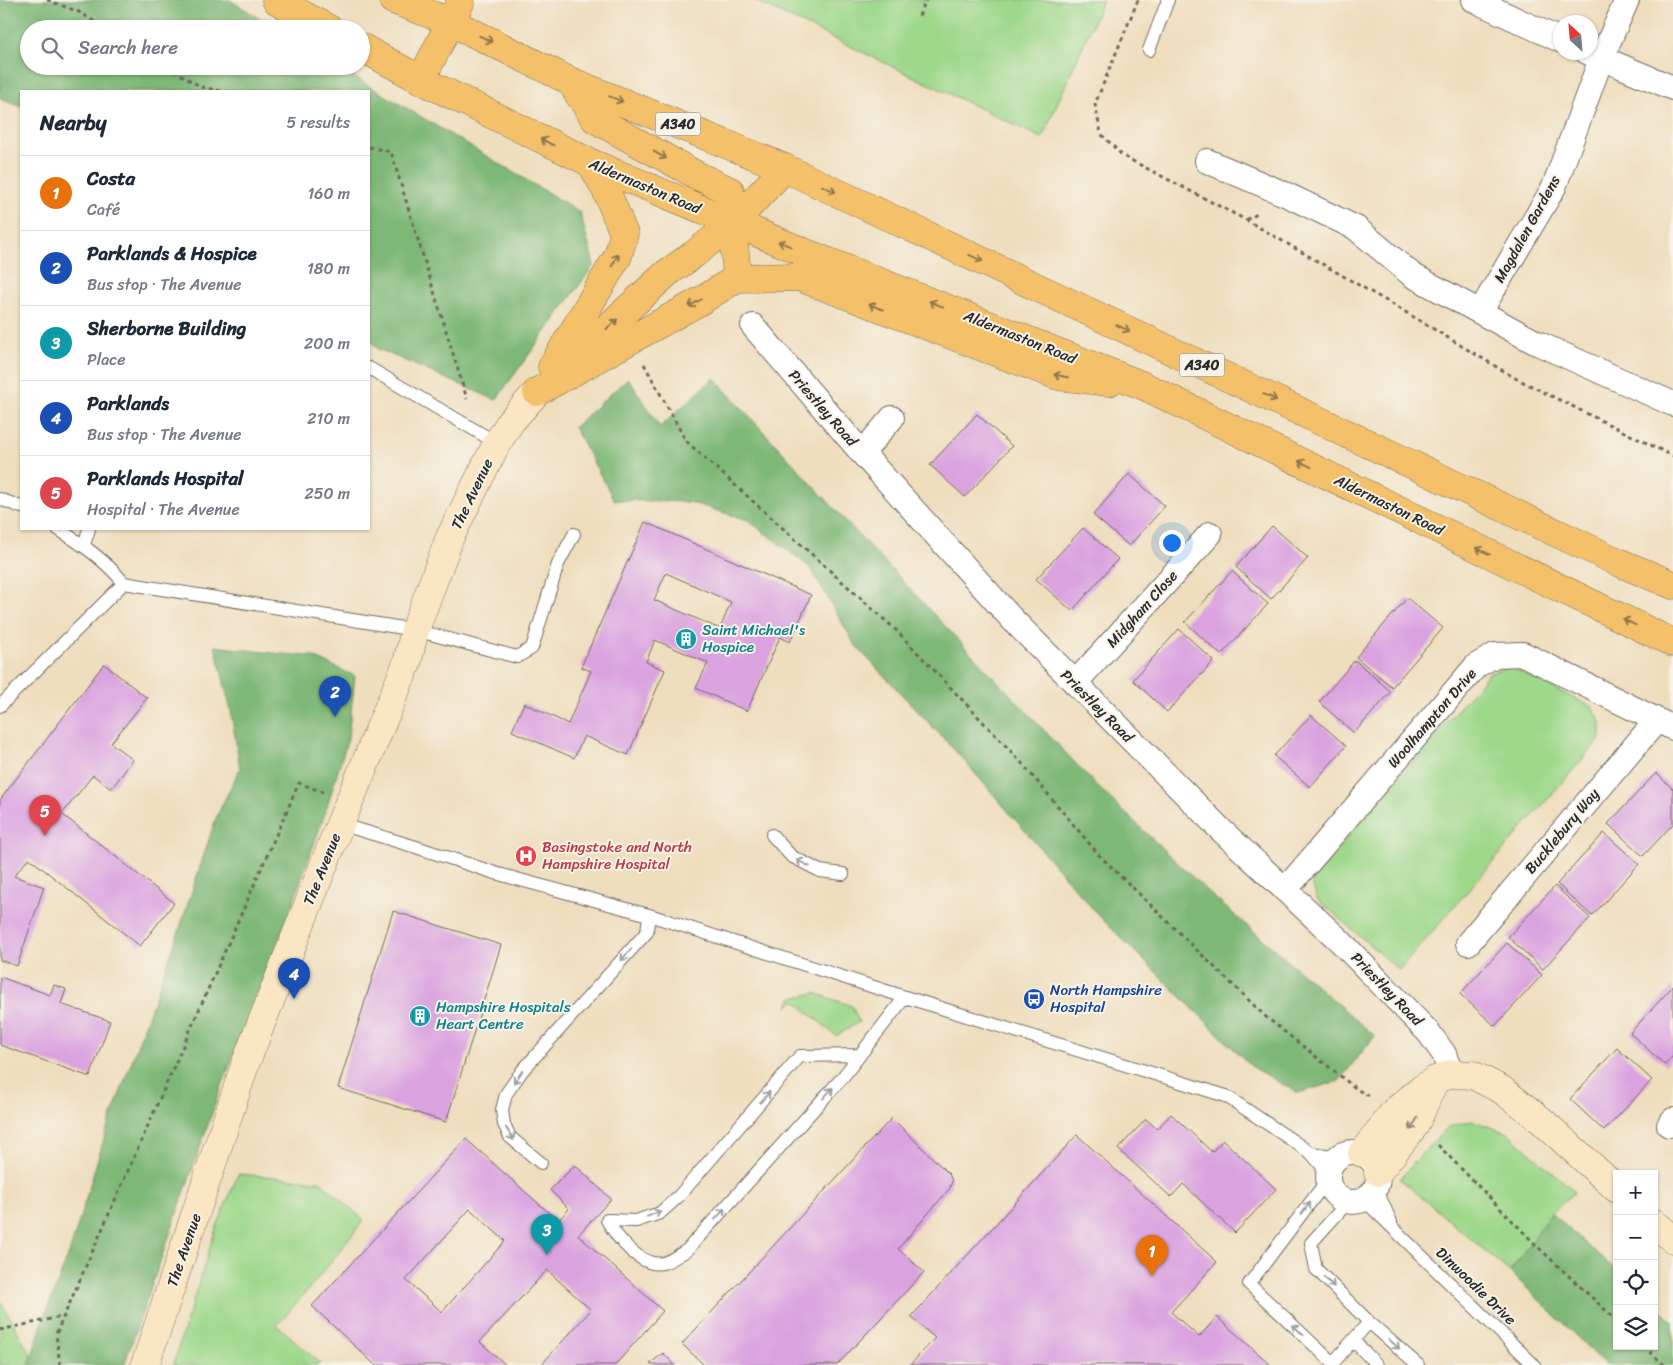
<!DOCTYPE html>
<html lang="en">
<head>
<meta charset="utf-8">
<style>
	:root { --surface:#fff; --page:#f2f2f3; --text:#1f2937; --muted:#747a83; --line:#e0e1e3; --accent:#7c3aed }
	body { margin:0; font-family:Sriracha,sans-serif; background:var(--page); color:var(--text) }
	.controls { position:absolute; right:15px; bottom:15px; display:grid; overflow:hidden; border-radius:0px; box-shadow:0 1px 4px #0004 }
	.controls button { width:45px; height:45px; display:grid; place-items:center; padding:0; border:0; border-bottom:1px solid var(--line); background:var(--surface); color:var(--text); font:25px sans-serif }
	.compass { position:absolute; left:1553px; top:15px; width:45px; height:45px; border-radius:50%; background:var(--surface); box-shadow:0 1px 4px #0004; rotate:334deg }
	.you { position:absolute; left:1171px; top:542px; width:18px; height:18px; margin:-12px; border:4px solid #fff; border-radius:50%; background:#1a73e8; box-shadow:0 0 0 8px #1a73e833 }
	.badge { display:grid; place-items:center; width:32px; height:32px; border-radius:50%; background:var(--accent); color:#fff; font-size:16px; font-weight:700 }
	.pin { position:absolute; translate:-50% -41px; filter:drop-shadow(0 1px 2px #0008) }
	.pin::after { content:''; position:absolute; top:26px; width:18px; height:15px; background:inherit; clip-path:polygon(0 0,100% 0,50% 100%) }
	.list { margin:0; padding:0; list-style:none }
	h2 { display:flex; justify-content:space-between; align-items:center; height:65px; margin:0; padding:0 20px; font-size:21px }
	h2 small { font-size:16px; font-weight:400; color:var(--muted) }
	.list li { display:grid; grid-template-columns:32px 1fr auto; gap:15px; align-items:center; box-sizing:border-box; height:75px; padding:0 20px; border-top:1px solid var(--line) }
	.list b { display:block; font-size:19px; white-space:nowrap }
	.list p { margin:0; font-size:16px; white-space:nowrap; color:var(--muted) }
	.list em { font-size:16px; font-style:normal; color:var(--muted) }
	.icon { flex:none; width:28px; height:28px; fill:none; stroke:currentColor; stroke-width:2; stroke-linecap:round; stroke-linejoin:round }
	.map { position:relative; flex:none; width:1673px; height:1365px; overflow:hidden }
	.search { position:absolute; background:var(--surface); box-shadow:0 1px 4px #0004; left:20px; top:20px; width:350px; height:55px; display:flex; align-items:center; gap:12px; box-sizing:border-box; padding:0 18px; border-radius:28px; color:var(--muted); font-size:19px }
	.panel { position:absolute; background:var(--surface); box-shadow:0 1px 4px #0004; left:20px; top:90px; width:350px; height:440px; border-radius:0px }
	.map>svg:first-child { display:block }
</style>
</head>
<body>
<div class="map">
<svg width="1673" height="1365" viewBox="0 0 1673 1365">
	<rect width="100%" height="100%" fill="#f7f3e8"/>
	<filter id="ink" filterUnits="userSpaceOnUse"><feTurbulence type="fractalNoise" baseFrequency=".02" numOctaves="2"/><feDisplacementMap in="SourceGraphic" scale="10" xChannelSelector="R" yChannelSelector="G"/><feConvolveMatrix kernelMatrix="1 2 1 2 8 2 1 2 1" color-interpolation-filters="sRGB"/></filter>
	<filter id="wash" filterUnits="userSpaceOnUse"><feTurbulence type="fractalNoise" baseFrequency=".0096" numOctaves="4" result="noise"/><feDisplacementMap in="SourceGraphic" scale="20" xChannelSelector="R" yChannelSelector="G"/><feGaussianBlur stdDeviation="1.12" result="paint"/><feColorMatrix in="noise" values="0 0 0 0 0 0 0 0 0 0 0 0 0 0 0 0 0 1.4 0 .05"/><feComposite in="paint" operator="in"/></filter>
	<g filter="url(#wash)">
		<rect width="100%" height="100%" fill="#efdebe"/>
		<path fill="#9ed88b" stroke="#64825b" d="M753 0H1103L1042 138Z
			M1510 667 1592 707 1601 722V738L1399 970 1317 899 1311 880 1489 673Z
			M815 993 852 1006 859 1022 836 1036 794 1000 788 1007 791 998Z
			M1473 1121 1508 1133 1575 1192 1551 1213 1510 1272 1400 1179 1421 1155 1448 1127Z
			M238 1174 320 1181 364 1220 315 1282 277 1325 320 1363 318 1365H173L214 1234Z
			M0 1300 32 1357 29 1365H0Z"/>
		<path fill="#7eb877" stroke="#547251" d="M0 0H230L276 29H29V66H336L580 212 594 265 496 400 378 349 369 339V91H21V106L0 98Z
			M628 378 660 427 714 378 869 546 1099 788 1209 893 1375 1036 1339 1081 1298 1093 1251 1066 1099 916 960 756 855 645 810 567 748 520 689 502 614 500 574 427Z
			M215 646 281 654 312 656 355 676 348 738 324 816 294 900 219 1093 124 1365H29L43 1321 70 1251 107 1129 177 937 216 818 240 768 231 711Z
			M1551 1213 1617 1271V1346H1654V1304L1673 1321V1365H1606L1510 1272Z"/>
		<g id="blocks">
			<path fill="#daa3e0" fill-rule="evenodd" d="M977 414 1012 446 965 497 930 465Z
				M1129 474 1165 506 1129 546 1093 515Z
				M645 522 811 595 790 642 780 637 747 711 696 688 708 663 655 640 646 662 665 670 628 755 584 736 574 758 512 731 524 703 568 724 591 671 581 667ZM666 573 731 602 720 629 654 600Z
				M1272 526 1308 558 1271 599 1236 567Z
				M1083 528 1118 559 1072 611 1036 579Z
				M1232 571 1268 604 1221 655 1185 622Z
				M1407 598 1443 628 1392 687 1356 657Z
				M1179 629 1214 661 1167 712 1133 680Z
				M1355 660 1391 692 1354 733 1319 702Z
				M104 664 147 698 111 743 133 760 111 789 93 775 62 814 174 903 140 946 29 858 14 876 44 887 17 966 0 960V800Z
				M1311 715 1346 746 1310 787 1274 756Z
				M1656 773 1673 789V824L1643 856 1608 824Z
				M1604 833 1639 864 1592 916 1557 884Z
				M1555 886 1590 918 1543 969 1508 937Z
				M393 911 501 945 446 1122 338 1088Z
				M1507 943 1542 975 1495 1026 1460 994Z
				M0 977 50 995 54 985 66 989 61 1004 110 1021 90 1077 0 1045Z
				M1673 986V1056L1665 1065 1630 1033Z
				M1617 1048 1652 1080 1604 1131 1570 1099Z
				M1171 1114 1212 1152 1223 1140 1276 1189 1235 1233 1183 1184 1171 1197 1118 1149 1146 1119 1157 1129Z
				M892 1118 949 1174 952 1181 950 1188 898 1249 924 1272 837 1365H704L682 1344Z
				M1077 1135 1217 1262 1171 1312 1199 1337 1217 1317 1271 1365H910L935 1338 911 1317Z
				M466 1139 558 1221 569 1209 550 1190 575 1165 611 1199 578 1235 663 1311 615 1365H541L591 1310 547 1270 480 1342 506 1365H375L312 1306ZM470 1209 505 1241 442 1312 406 1280Z
				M663 1353 675 1365H652L650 1364Z"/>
		</g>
	</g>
	<g filter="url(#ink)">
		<use href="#blocks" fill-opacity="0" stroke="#706a5e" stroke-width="1"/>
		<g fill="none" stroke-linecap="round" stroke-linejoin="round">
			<g stroke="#706a5e" stroke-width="14">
				<path id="lane" d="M1149 50 1168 0
					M369 368 497 443
					M0 499 21 507
					M58 529C83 545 105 560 124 583
					M84 545 89 529
					M0 706 124 583 415 630 517 657 532 648 558 564 574 534
					M340 824 416 847 495 873 649 915 905 997 1226 1096 1311 1153 1328 1173
					M772 835 791 856 820 871 843 874
					M860 1055 800 1056 679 1196 660 1213 636 1221 607 1220C616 1237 641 1268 663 1263 671 1261 680 1254 687 1250L842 1078 905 997
					M1311 1153 1338 1157
					M541 1163 510 1137 504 1124 502 1110 506 1094 522 1071 647 932 649 915
					M1328 1179 1249 1284 1333 1363 1369 1322 1316 1269 1311 1243 1348 1202
					M1376 1188 1391 1222
					M1364 1200 1534 1365
					M1369 1322 1418 1365
					M1353 1340 1377 1365"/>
			</g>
			<g stroke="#706a5e" stroke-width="26">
				<path id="street" d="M1474 0 1560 40
					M1587 52 1673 88
					M1207 161 1287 195 1356 228 1412 275 1535 342 1673 404
					M1480 312 1554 187 1601 59 1627 0
					M753 326 862 453 1012 619 1221 830 1340 941 1429 1033 1444 1054 1451 1074
					M862 453 892 418
					M1075 683 1210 534
					M1285 890 1476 666 1495 655 1523 654 1673 728
					M1468 943 1657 720
					M1669 1125 1673 1120
					M1328 1177a25 25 0 1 1 50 0a25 25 0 1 1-50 0Z"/>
			</g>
			<g stroke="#706a5e" stroke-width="29">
				<path id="secondary" d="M1362 1153 1395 1111 1423 1088 1435 1080 1451 1074 1473 1075 1502 1090 1541 1120 1617 1189
					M1378 1172 1415 1125 1433 1084
					M1654 1223 1673 1239
					M145 1365 246 1062 340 824 407 663 415 630 450 537 497 443 511 421 537 392"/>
			</g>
			<g stroke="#706a5e" stroke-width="29">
				<path id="primary" d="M276 0 329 29
					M393 0 451 22 570 81 785 168 1618 562 1673 585
					M361 47 421 80 591 163 806 253 1144 386 1673 643
					M421 80 460 3
					M570 81 595 119 698 176 730 191 737 278
					M571 361 667 273 693 255 733 223 785 168
					M552 367 618 256 624 234 607 192 591 163
					M537 392 702 300 737 278 799 277 1058 376 1109 382"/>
			</g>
			<path stroke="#706a5e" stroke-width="3" stroke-dasharray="4 4" stroke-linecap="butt" d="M47 0 79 12 106 29
				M1138 0 1095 104 1101 134 1123 156 1246 220 1397 307 1515 378 1673 456
				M919 16 926 0
				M167 66 201 87 221 91
				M369 147 391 152 467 399
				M1246 220 1259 213
				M644 364 686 441 897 631 1020 761 1099 855 1266 1017 1358 1090 1370 1096
				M1438 1145 1541 1250 1617 1321
				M0 1330 65 1316
				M1644 1346 1664 1365
				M60 1365 56 1334 299 783 323 792"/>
			<use href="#lane" stroke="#fff" stroke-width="12"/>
			<use href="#street" stroke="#fff" stroke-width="24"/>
			<use href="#secondary" stroke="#fbe6c4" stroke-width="28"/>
			<use href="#primary" stroke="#f4c16b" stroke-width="28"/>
		</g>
		<defs><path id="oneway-shaft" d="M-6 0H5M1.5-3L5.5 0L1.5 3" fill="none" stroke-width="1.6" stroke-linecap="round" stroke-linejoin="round" transform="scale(1.25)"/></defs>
		<g stroke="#90764b">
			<use href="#oneway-shaft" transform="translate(486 39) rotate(26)"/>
			<use href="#oneway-shaft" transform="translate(616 99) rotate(22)"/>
			<use href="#oneway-shaft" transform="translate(547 142) rotate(-154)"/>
			<use href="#oneway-shaft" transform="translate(660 155) rotate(29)"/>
			<use href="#oneway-shaft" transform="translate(829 189) rotate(25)"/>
			<use href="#oneway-shaft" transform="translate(785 244) rotate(-158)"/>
			<use href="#oneway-shaft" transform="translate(976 258) rotate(25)"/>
			<use href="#oneway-shaft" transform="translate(615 260) rotate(-63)"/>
			<use href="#oneway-shaft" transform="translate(695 303) rotate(150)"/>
			<use href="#oneway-shaft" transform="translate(936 304) rotate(-158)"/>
			<use href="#oneway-shaft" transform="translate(876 307) rotate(-159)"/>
			<use href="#oneway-shaft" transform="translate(612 324) rotate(-42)"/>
			<use href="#oneway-shaft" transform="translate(1123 328) rotate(25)"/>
			<use href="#oneway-shaft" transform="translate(1061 376) rotate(-169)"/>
			<use href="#oneway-shaft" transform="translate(1270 397) rotate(25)"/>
			<use href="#oneway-shaft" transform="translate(1305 464) rotate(-154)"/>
			<use href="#oneway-shaft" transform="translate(1483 551) rotate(-154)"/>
			<use href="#oneway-shaft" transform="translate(1629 622) rotate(-154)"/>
		</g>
		<g stroke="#a0a0a0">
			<use href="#oneway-shaft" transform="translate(803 863) rotate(-152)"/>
			<use href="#oneway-shaft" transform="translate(626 955) rotate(132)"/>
			<use href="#oneway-shaft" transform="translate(518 1077) rotate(125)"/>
			<use href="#oneway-shaft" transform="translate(828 1093) rotate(-48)"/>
			<use href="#oneway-shaft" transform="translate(765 1097) rotate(-49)"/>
			<use href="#oneway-shaft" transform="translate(510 1134) rotate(58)"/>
			<use href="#oneway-shaft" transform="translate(1306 1208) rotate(-54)"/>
			<use href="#oneway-shaft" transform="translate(654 1214) rotate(-21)"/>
			<use href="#oneway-shaft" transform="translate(720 1214) rotate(-48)"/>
			<use href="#oneway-shaft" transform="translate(1329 1282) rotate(45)"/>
			<use href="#oneway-shaft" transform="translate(1298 1330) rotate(-137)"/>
			<use href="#oneway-shaft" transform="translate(1394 1344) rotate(41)"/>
		</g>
		<use stroke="#938878" href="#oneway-shaft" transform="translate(1414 1124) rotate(121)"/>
	</g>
	<defs>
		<g id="building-disc" transform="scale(1.125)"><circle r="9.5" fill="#0f9aa8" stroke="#f7f3e8"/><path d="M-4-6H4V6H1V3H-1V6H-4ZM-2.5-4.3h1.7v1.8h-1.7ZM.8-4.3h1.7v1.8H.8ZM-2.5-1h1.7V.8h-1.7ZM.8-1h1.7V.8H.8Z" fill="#fff"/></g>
		<g id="hospital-disc" transform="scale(1.125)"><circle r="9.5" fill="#e0444e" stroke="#f7f3e8"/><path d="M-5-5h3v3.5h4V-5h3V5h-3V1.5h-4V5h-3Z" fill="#fff"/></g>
		<g id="bus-disc" transform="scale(1.125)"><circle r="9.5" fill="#1a4fb4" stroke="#f7f3e8"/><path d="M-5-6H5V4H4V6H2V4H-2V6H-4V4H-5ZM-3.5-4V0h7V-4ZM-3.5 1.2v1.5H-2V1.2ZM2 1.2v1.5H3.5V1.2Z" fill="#fff"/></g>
	</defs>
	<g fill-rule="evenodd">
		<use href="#building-disc" x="686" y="639"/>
		<use href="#hospital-disc" x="526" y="856"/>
		<use href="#bus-disc" x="1034" y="999"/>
		<use href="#building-disc" x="420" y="1016"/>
	</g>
	<g text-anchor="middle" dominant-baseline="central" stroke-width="4" stroke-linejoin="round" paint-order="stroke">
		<g fill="#f7f3e8" stroke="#686764" stroke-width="1">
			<rect x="655.5" y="112.5" width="45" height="23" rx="4"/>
			<rect x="1179.5" y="353.5" width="45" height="23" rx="4"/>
		</g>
		<g font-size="14" font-weight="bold" fill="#2b2b2b">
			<text x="678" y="124">A340</text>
			<text x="1202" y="365">A340</text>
		</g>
		<g font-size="15" fill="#2b2b2b" stroke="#f7f3e8">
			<text transform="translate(645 186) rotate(23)">Aldermaston Road</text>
			<text transform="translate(1527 229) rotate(-61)">Magdalen Gardens</text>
			<text transform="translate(1020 337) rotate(22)">Aldermaston Road</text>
			<text transform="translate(823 408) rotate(49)">Priestley Road</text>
			<text transform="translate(472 494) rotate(-64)">The Avenue</text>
			<text transform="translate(1389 505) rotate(26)">Aldermaston Road</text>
			<text transform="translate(1142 609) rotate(-48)">Midgham Close</text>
			<text transform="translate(1097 706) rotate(45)">Priestley Road</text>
			<text transform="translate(1432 718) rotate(-49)">Woolhampton Drive</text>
			<text transform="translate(1562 831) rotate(-50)">Bucklebury Way</text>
			<text transform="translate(322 869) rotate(-68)">The Avenue</text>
			<text transform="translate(1387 989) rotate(46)">Priestley Road</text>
			<text transform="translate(184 1250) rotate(-71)">The Avenue</text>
			<text transform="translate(1476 1286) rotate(44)">Dinwoodie Drive</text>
		</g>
		<g font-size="15" fill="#0d838f" stroke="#f7f3e8" text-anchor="start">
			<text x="702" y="630">Saint Michael's<tspan x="702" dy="17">Hospice</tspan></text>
			<text x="436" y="1007">Hampshire Hospitals<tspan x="436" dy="17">Heart Centre</tspan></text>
		</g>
		<g font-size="15" fill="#be3a42" stroke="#f7f3e8" text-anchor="start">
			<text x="542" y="847">Basingstoke and North<tspan x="542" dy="17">Hampshire Hospital</tspan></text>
		</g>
		<g font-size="15" fill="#164399" stroke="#f7f3e8" text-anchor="start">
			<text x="1050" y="990">North Hampshire<tspan x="1050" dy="17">Hospital</tspan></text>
		</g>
	</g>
</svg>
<div class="controls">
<button>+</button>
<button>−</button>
<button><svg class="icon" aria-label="locate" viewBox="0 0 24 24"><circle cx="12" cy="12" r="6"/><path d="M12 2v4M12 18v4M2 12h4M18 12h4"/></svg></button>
<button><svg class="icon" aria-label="layers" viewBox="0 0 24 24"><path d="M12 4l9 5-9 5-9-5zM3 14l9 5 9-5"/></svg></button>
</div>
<svg class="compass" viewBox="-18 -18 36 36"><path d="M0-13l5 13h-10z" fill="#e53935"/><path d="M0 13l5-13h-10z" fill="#747a83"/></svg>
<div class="you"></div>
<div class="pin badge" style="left:1152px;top:1276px;background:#e8710a">1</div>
<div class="pin badge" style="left:335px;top:717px;background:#1a4fb4">2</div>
<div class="pin badge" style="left:547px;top:1255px;background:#0f9aa8">3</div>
<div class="pin badge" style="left:294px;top:999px;background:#1a4fb4">4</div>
<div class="pin badge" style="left:45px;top:836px;background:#e0444e">5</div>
<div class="search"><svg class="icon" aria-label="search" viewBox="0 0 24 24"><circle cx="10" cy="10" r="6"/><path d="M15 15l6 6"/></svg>Search here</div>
<section class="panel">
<h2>Nearby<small>5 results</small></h2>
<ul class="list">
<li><span class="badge" style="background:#e8710a">1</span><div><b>Costa</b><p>Café</p></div><em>160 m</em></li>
<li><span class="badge" style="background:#1a4fb4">2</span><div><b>Parklands &amp; Hospice</b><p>Bus stop · The Avenue</p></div><em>180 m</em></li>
<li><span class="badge" style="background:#0f9aa8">3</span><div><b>Sherborne Building</b><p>Place</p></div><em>200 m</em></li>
<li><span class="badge" style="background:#1a4fb4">4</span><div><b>Parklands</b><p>Bus stop · The Avenue</p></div><em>210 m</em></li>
<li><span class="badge" style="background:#e0444e">5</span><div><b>Parklands Hospital</b><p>Hospital · The Avenue</p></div><em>250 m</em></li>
</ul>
</section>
</div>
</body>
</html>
